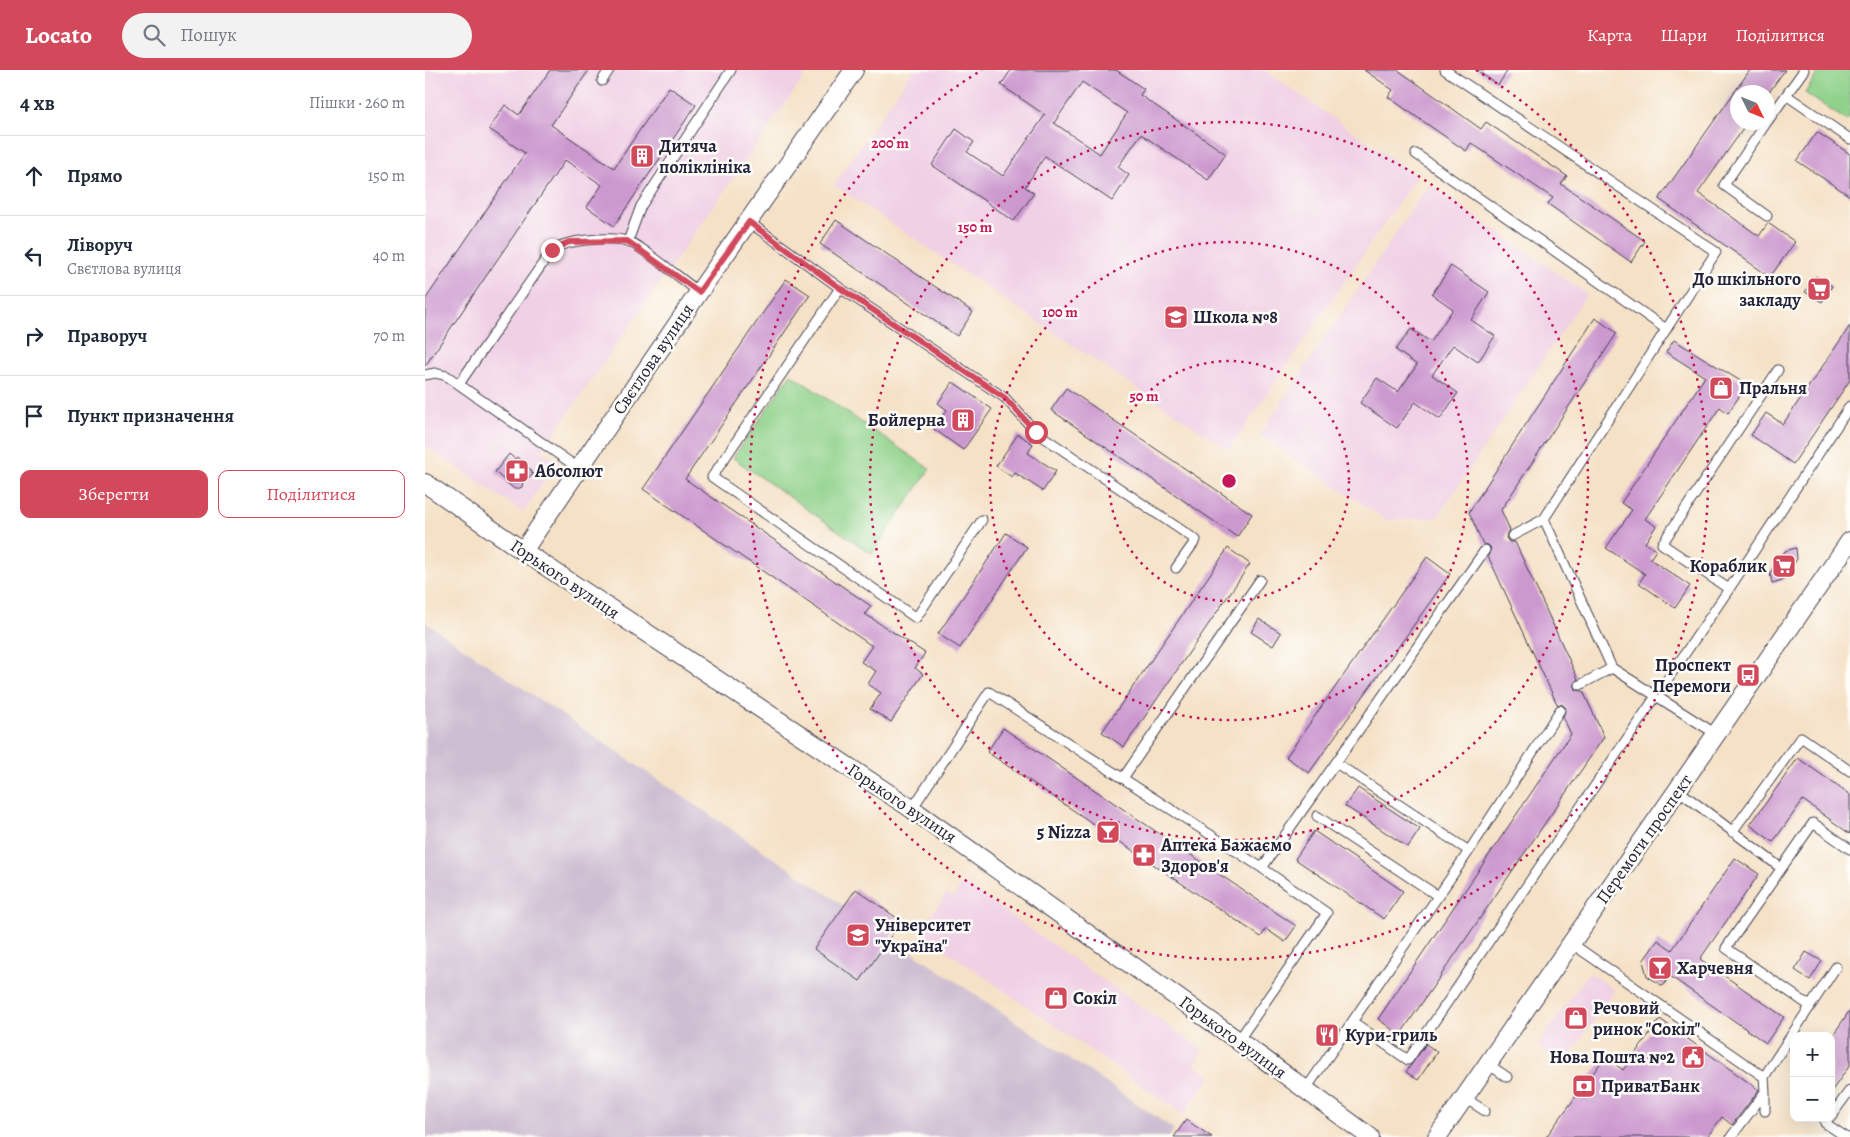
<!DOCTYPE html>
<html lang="uk">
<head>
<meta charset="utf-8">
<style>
	:root { --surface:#fff; --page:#f2f2f3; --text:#1f2937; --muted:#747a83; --line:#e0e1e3; --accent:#d1495b }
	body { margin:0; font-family:Alegreya,serif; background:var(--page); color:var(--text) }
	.controls { position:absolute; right:15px; bottom:15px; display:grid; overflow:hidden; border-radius:10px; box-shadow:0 5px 20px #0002 }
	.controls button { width:45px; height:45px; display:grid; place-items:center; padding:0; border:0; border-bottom:1px solid var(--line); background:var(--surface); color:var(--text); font:25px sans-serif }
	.compass { position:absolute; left:1305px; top:15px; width:45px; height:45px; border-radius:50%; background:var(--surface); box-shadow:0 5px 20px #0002; rotate:133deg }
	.stop { position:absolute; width:15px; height:15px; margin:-11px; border:4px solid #d1495b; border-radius:50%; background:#fff }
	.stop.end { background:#d1495b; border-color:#fff; box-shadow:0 1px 5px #0008 }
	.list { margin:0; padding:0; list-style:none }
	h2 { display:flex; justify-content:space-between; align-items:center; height:65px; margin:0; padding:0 20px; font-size:21px }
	h2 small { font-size:16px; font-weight:400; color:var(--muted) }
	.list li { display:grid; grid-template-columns:32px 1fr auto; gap:15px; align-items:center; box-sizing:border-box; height:80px; padding:0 20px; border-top:1px solid var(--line) }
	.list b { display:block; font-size:19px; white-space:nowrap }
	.list p { margin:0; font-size:16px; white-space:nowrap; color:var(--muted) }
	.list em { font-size:16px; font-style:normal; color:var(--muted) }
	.actions { display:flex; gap:10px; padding:15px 20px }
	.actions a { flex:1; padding:11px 0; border:1px solid var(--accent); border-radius:10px; text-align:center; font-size:18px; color:var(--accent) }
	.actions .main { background:var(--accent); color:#fff }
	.icon { flex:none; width:28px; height:28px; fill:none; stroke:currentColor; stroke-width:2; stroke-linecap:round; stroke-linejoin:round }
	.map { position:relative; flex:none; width:1425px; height:1067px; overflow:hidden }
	header { display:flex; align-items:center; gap:30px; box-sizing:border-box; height:70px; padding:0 25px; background:var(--accent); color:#fff }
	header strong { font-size:24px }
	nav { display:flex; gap:28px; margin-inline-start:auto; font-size:18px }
	.search { width:350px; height:45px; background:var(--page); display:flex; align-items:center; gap:12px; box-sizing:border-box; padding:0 18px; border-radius:28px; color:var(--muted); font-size:19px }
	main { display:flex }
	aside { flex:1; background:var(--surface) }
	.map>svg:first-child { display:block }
</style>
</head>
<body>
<header>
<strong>Locato</strong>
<div class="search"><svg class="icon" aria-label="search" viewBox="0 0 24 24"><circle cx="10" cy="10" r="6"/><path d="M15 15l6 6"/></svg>Пошук</div>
<nav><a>Карта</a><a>Шари</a><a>Поділитися</a></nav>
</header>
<main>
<aside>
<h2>4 хв<small>Пішки · 260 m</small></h2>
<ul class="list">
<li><svg class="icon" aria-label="ahead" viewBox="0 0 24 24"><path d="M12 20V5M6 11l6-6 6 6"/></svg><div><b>Прямо</b></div><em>150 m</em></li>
<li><svg class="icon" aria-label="left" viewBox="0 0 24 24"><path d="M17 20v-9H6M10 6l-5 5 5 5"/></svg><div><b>Ліворуч</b><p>Свєтлова вулиця</p></div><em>40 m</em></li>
<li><svg class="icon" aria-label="right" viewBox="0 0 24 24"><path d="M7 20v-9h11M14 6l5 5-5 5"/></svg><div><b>Праворуч</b></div><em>70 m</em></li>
<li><svg class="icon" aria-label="arrive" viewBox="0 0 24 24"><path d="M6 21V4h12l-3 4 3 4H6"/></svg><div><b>Пункт призначення</b></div></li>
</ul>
<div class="actions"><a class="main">Зберегти</a><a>Поділитися</a></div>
</aside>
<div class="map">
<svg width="1425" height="1067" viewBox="0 0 1425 1067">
	<rect width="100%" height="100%" fill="#fdfcf7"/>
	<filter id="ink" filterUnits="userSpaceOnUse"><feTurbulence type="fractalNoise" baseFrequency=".02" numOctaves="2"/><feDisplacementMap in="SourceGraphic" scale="10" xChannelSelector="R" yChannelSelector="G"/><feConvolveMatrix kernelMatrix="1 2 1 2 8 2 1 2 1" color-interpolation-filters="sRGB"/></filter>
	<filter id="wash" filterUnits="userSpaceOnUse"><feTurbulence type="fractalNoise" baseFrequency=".0096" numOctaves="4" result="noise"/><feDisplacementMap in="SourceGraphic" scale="20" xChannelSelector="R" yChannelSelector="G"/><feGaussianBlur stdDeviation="1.12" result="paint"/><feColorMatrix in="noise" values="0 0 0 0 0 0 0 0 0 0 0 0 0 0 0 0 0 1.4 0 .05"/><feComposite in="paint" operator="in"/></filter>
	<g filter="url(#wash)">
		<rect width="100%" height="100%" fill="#f5e1c6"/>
		<path fill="#f0d0e5" d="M0 0H384L117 381 133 392 98 442 0 376Z
			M488 0H839L992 106 804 380 409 115Z
			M1004 114 1162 224 1012 448 961 450 834 365Z
			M538 812 778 980 769 994 786 1006 759 1045 494 862 521 824 528 828Z
			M1164 902 1190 920 1139 994 1112 976Z"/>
		<path fill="#cebed2" d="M0 552 749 1059 744 1067H0Z"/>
		<path fill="#8fd28a" stroke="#587a62" d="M1395 0H1425V46L1422 51 1380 23Z
			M366 304 505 399 447 484 308 388Z"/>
		<g id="blocks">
			<path fill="#cc99cf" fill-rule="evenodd" d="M125 0H164L126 55 189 98 244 17 271 35 189 156 162 137 177 115 140 90 0 296V230L100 83 64 59 80 35 94 45Z
				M586 0H691L719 19 715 25 801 84 783 110 716 64 693 97 704 105 687 131 620 86 600 117 609 123 589 151 507 95 531 59 549 72 542 82 578 106 620 45 576 15ZM657 12 702 43 675 84 629 53Z
				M939 0H973L1056 59 1061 52 1142 106 1136 114 1220 171 1206 192 1123 134 1128 128 1046 73 1041 81 963 27 968 20Z
				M1051 0H1083L1073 15Z
				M1325 0H1360L1344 22H1312V52H1323L1273 123 1334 166 1343 153 1370 172 1345 207 1234 129Z
				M1392 62 1425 84V126L1372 91Z
				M411 150 548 242 532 266 395 174Z
				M1026 196 1064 222 1046 250 1070 266 1053 292 1028 275 1007 305 1033 323 1015 349 990 332 972 358 935 333 952 308 973 322 992 295 971 280 986 259 1006 272 1028 239 1007 224Z
				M1391 206 1407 216 1397 232 1380 222Z
				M361 209 385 225 260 409 446 536 440 544 500 583 490 598 498 604 466 652 445 639 456 623 443 614 451 601 436 592 447 576 218 419Z
				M1170 248 1192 263 1076 440 1085 460 1082 463 1081 468 1084 472H1090L1153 609 1150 612 1149 617 1152 620 1158 621 1179 667 975 965 953 949 1146 664 1138 647 1141 638 1138 635 1132 634 1063 486 1066 478 1063 475 1058 474 1044 442Z
				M1425 256V310L1368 394 1326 365 1341 343 1358 354Z
				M1249 270 1322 315 1303 343 1295 337 1220 449 1231 456 1220 473 1231 480 1225 489 1265 516 1250 538 1214 513 1220 504 1181 478 1207 440 1196 433 1280 307 1241 282Z
				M528 312 567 339 538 380 509 359 522 340 513 333Z
				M641 318 827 444 812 467 626 340Z
				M593 364 608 374 603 383 631 401 618 421 590 403 587 407 571 396Z
				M84 384 90 389 92 387 106 400 108 405 98 410 97 417 92 419H89L70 402Z
				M581 463 602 477 535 578 513 564Z
				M803 478 825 494 699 677 677 662Z
				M1371 478 1372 489 1358 510 1347 513 1345 503 1360 481Z
				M1002 487 1025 504 884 703 861 687Z
				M834 549 856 563 848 576 826 562Z
				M578 658 871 856 860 872 841 859 836 867 562 682Z
				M1373 688 1425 725V764L1378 730 1348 772 1325 755Z
				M933 718 995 759 983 777 920 736Z
				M889 761 978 821 959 849 870 789Z
				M1310 788 1334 804 1275 889 1359 947 1341 973 1245 906 1238 916 1222 906 1218 891 1233 870 1247 880Z
				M431 819 476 851 435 911 389 879Z
				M1381 882 1397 891 1385 910 1370 900Z
				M1425 940V995L1406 1022V968Z
				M1235 949 1334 1020 1307 1055 1297 1047 1282 1067H1121L1180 987 1198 1000Z
				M1001 974 1012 982 993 1010 981 1002Z
				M761 1050 787 1067H749Z"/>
		</g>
	</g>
	<g filter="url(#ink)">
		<use href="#blocks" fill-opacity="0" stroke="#423f50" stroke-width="1"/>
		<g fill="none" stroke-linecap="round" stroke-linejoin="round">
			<g stroke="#423f50" stroke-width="11">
				<path id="service" d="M1020 0 1291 182 1119 449 1187 598 1291 664
					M177 11 184 0
					M1361 25 1425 69
					M1342 52 1299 115 1342 146
					M1342 52 1379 0
					M991 84 1241 259
					M324 152 415 218 580 328 611 362 771 470 751 498
					M203 171 216 136 306 0
					M415 218 287 407 491 548 557 450
					M0 305 10 303 22 306 153 398
					M34 314 127 180C140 170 186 166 202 171 213 173 261 213 274 222
					M1087 466 1119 449
					M1304 519 1237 474 1353 300
					M1155 615 1187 598
					M911 693 1044 781
					M698 708 835 510
					M1253 720 1356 798
					M487 739 564 622 837 798
					M892 746 1013 826
					M1307 762 1376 667 1425 701
					M1146 873 1339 1007
					M1385 936 1301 878 1388 753 1425 779
					M928 952 983 990 1304 519 1425 336
					M813 971 902 843 837 798 1060 480
					M1063 994 1082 1007
					M881 1019 1044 781 1135 640
					M1040 1028 1060 1041
					M1340 1041V1022
					M1406 1046 1425 1020
					M1404 1048 1400 1053 1421 1067
					M1306 1067 1340 1022 1339 1007 1411 897"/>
			</g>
			<g stroke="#423f50" stroke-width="20">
				<path id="minor" d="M0 413 98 481 487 739 836 987 945 1067
					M98 481 274 222 429 0
					M1012 1067 1425 471"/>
			</g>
			<use href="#service" stroke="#fff" stroke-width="9"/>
			<use href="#minor" stroke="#fff" stroke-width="18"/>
		</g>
	</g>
	<g fill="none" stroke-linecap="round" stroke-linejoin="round" filter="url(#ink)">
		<path stroke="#d1495b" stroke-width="6" d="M127 180 144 172 202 171 274 222 324 152 415 218 580 328 611 362"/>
	</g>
	<g fill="none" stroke="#c2185b" stroke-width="2.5" stroke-dasharray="2.5 5">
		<circle cx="804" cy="411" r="120"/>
		<circle cx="804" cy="411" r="239"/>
		<circle cx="804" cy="411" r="359"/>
		<path d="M1051 0A479 479 0 1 1 557 0"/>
	</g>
	<defs>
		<g id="building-square" transform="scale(1.25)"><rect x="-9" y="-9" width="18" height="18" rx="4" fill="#d1495b" stroke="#fdfcf7"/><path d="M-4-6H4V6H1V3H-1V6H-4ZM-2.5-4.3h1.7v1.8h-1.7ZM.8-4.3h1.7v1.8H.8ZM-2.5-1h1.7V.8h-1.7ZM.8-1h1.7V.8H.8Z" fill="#fff"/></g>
		<g id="supermarket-square" transform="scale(1.25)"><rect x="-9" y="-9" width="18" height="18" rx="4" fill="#d1495b" stroke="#fdfcf7"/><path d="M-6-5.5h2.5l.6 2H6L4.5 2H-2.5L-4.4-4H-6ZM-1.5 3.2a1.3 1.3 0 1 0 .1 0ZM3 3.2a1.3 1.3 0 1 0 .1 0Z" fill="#fff"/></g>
		<g id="school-square" transform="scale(1.25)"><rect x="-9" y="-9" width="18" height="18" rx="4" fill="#d1495b" stroke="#fdfcf7"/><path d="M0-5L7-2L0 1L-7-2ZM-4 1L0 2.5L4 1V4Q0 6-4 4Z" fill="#fff"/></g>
		<g id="shop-square" transform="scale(1.25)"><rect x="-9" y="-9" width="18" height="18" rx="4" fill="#d1495b" stroke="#fdfcf7"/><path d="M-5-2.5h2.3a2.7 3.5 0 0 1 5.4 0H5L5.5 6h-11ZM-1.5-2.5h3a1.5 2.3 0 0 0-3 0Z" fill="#fff"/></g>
		<g id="pharmacy-square" transform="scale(1.25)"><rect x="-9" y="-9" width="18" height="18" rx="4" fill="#d1495b" stroke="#fdfcf7"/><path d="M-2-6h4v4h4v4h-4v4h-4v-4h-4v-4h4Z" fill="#fff"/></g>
		<g id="bus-square" transform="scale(1.25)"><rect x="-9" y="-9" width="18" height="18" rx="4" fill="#d1495b" stroke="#fdfcf7"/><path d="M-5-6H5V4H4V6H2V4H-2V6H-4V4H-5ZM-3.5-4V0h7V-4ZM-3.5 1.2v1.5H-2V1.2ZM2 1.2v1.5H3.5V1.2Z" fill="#fff"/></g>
		<g id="bar-square" transform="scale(1.25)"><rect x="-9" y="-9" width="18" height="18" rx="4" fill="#d1495b" stroke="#fdfcf7"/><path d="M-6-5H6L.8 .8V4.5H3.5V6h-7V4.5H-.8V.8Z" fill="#fff"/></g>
		<g id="university-square" transform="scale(1.25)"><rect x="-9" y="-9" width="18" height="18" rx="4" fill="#d1495b" stroke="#fdfcf7"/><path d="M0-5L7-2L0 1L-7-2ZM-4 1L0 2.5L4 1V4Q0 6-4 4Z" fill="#fff"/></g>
		<g id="restaurant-square" transform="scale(1.25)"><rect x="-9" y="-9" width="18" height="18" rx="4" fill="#d1495b" stroke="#fdfcf7"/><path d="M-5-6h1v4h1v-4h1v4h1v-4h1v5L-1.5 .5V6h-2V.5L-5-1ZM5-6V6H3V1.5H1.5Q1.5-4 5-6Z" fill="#fff"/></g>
		<g id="civic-square" transform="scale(1.25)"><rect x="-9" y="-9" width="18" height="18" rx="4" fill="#d1495b" stroke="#fdfcf7"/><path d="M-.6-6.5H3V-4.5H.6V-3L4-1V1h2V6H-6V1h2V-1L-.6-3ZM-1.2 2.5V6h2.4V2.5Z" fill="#fff"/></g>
		<g id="bank-square" transform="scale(1.25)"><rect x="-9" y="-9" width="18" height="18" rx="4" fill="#d1495b" stroke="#fdfcf7"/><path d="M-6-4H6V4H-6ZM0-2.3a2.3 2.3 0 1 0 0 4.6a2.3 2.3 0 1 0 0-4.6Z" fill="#fff"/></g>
	</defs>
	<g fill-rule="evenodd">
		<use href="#building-square" x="217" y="86"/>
		<use href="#supermarket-square" x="1394" y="219"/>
		<use href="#school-square" x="751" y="247"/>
		<use href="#shop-square" x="1296" y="318"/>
		<use href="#building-square" x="538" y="350"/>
		<use href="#pharmacy-square" x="92" y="401"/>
		<use href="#supermarket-square" x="1359" y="496"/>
		<use href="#bus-square" x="1323" y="605"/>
		<use href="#bar-square" x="683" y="762"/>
		<use href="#pharmacy-square" x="719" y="785"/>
		<use href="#university-square" x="433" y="865"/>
		<use href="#bar-square" x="1235" y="898"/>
		<use href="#shop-square" x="631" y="928"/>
		<use href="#shop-square" x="1151" y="948"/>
		<use href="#restaurant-square" x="902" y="965"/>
		<use href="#civic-square" x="1268" y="987"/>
		<use href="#bank-square" x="1159" y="1016"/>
	</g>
	<g text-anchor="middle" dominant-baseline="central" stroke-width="5" stroke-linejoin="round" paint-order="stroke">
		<g font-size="18" font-weight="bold" fill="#22223b" stroke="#fdfcf7" text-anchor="start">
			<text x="234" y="76">Дитяча<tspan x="234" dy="21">поліклініка</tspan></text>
			<text x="1376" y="209" text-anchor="end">До шкільного<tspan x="1376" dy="21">закладу</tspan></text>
			<text x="768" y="247">Школа №8</text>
			<text x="1314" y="318">Пральня</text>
			<text x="520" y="350" text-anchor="end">Бойлерна</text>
			<text x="110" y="401">Абсолют</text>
			<text x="1342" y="496" text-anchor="end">Кораблик</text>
			<text x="1306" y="595" text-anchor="end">Проспект<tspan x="1306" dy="21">Перемоги</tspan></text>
			<text x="666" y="762" text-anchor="end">5 Nizza</text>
			<text x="736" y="775">Аптека Бажаємо<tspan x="736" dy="21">Здоров'я</tspan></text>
			<text x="450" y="855">Університет<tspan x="450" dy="21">"Україна"</tspan></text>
			<text x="1252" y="898">Харчевня</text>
			<text x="648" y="928">Сокіл</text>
			<text x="1168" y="938">Речовий<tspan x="1168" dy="21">ринок "Сокіл"</tspan></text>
			<text x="920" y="965">Кури-гриль</text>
			<text x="1250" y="987" text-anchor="end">Нова Пошта №2</text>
			<text x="1176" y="1016">ПриватБанк</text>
		</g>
		<g font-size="18" fill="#22223b" stroke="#fdfcf7">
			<text transform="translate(228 289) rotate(-56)">Свєтлова вулиця</text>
			<text transform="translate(140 509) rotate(34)">Горького вулиця</text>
			<text transform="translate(477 733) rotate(34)">Горького вулиця</text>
			<text transform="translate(1219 769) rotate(-55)">Перемоги проспект</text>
			<text transform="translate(808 967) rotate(36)">Горького вулиця</text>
		</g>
	</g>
	<circle cx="804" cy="411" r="8" fill="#c2185b" stroke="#fdfcf7" stroke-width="2.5"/>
	<g font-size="15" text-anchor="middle" font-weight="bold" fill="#c2185b" stroke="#fdfcf7" stroke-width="5" stroke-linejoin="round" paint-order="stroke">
		<text x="465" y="78">200 m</text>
		<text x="550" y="162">150 m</text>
		<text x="635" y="247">100 m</text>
		<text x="719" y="331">50 m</text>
	</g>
</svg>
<div class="controls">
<button>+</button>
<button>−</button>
</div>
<svg class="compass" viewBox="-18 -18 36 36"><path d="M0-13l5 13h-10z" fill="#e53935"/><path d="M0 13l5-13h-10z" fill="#747a83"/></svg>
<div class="stop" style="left:611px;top:362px"></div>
<div class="stop end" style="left:127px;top:180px"></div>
</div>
</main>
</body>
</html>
